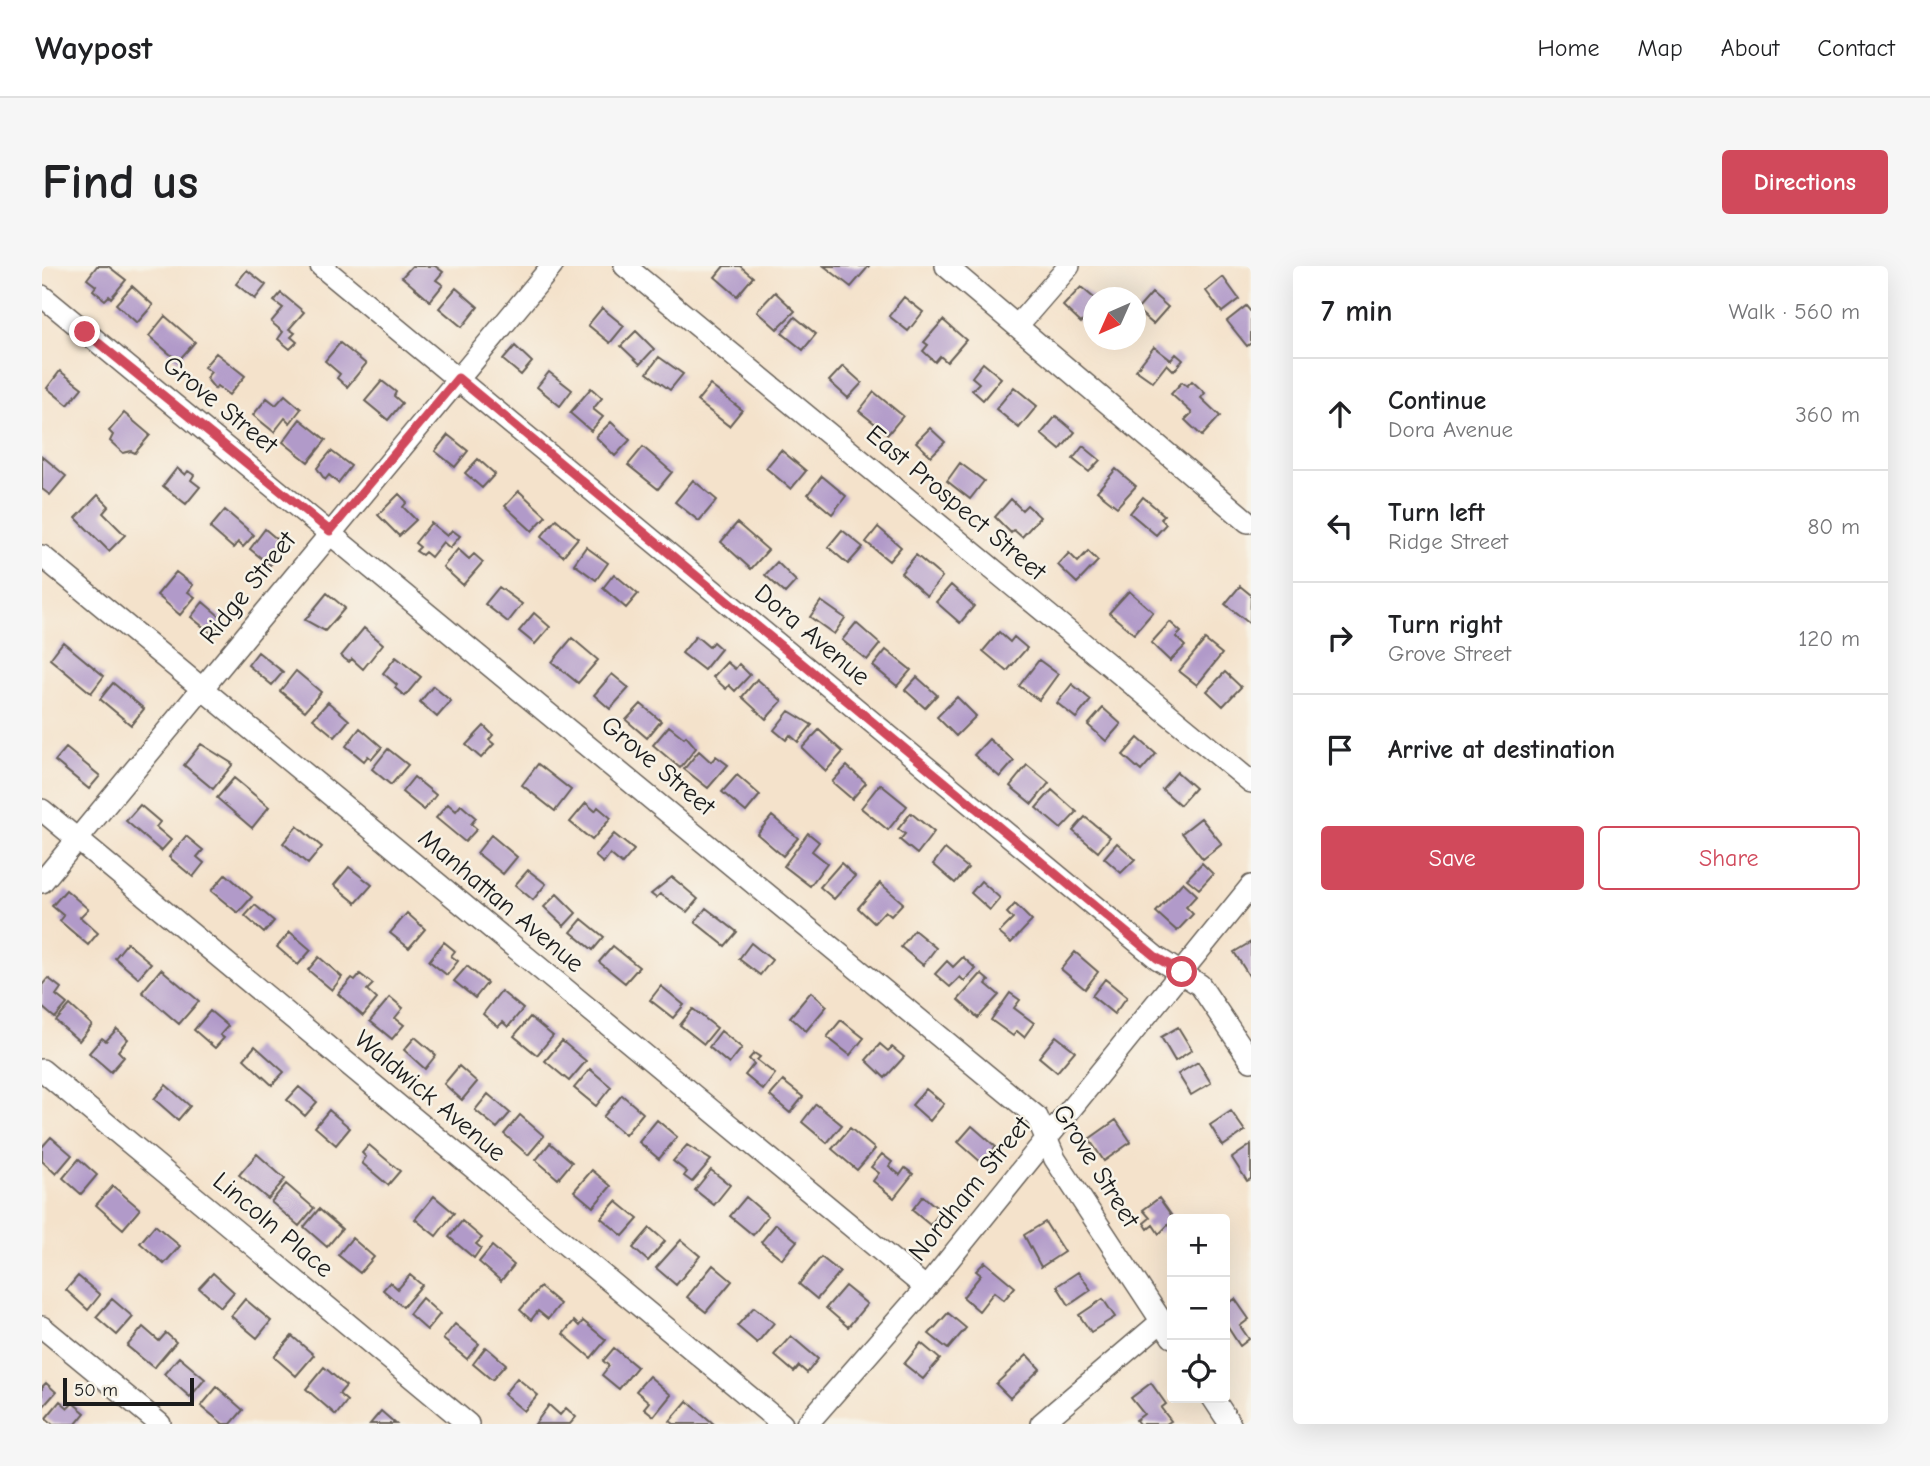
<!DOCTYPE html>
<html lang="en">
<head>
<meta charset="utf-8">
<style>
	:root { --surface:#fff; --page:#f6f6f6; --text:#202124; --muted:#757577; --line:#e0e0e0; --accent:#d1495b }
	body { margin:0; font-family:"Comic Neue",sans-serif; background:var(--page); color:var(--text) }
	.controls { position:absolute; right:21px; bottom:21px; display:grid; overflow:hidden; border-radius:7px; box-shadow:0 7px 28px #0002 }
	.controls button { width:63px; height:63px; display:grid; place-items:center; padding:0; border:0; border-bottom:2px solid var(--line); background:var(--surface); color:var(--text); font:35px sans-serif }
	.compass { position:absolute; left:1041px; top:21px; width:63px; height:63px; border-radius:50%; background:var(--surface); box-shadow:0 7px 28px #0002; rotate:225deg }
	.scale { position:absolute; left:21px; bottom:18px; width:131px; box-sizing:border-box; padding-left:7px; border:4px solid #1c1c1c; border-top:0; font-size:19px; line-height:24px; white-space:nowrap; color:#1c1c1c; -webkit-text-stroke:5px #f7f3e8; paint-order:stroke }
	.stop { position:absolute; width:21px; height:21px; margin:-16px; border:5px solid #d1495b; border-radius:50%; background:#fff }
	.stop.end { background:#d1495b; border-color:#fff; box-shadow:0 2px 7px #0008 }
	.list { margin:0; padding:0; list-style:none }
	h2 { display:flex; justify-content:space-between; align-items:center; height:91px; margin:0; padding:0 28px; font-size:30px }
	h2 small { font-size:23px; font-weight:400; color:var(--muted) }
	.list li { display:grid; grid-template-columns:46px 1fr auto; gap:21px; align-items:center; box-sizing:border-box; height:112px; padding:0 28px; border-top:2px solid var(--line) }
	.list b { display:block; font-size:26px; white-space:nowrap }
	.list p { margin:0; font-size:23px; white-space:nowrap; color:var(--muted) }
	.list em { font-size:23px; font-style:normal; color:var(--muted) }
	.actions { display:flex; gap:14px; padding:21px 28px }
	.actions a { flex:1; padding:16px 0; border:2px solid var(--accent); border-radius:7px; text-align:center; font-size:24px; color:var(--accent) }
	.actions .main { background:var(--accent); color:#fff }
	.icon { flex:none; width:38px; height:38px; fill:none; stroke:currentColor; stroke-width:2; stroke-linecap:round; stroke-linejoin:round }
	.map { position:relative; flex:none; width:1209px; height:1158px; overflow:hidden; border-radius:7px }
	header { display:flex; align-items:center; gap:42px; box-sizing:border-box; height:98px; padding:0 35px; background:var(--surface); border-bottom:2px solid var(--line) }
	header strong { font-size:33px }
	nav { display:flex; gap:38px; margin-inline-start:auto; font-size:24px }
	.intro { display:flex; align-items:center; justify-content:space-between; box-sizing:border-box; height:168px; padding:0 42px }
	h1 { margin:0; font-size:49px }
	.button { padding:18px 32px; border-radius:7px; background:var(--accent); color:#fff; font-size:24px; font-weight:700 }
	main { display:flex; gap:42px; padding:0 42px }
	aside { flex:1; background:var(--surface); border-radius:7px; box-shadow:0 7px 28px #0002 }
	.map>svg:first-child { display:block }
</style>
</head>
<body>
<header>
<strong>Waypost</strong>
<nav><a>Home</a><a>Map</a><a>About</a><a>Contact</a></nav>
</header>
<div class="intro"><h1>Find us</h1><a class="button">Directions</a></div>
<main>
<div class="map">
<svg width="1209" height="1158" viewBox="0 0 1209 1158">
	<rect width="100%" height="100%" fill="#f7f3e8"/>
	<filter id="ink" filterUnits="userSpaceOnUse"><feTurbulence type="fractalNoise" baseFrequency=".0143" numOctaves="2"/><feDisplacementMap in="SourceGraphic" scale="14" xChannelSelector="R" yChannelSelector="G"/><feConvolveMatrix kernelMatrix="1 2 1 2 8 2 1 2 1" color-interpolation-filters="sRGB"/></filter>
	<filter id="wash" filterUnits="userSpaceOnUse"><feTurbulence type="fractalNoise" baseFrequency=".00686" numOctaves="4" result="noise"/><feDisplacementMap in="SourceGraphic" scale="28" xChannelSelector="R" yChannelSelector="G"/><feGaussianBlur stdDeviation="1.57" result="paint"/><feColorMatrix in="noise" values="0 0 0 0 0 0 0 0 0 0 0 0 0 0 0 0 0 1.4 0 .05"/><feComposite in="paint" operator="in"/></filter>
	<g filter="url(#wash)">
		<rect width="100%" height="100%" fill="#f4e2cb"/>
		<g id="blocks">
			<path fill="#b19ac9" d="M55 0H66L84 14 69 32 67 30 63 34 51 24 54 20 45 13Z
				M370 0H393L401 6 394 14 401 19 388 35 360 11Z
				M682 0H698L711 11 695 30 673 11Z
				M782 0H827L809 21Z
				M205 4 224 19 213 33 194 18Z
				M1181 11 1197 33 1180 46 1164 25Z
				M90 20 111 39 95 57 74 38Z
				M1039 21 1052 32V43L1039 57 1021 40Z
				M414 22 436 41 420 61 397 42Z
				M733 26 753 45 735 63 715 45Z
				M239 27 262 46 247 63 253 67 249 71 255 76 248 83 236 73 241 66 229 56 241 42 232 35Z
				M1110 27 1126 41 1111 58 1095 44Z
				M862 31 881 46 866 65 847 50Z
				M1204 40 1209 46V77L1205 80 1185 55Z
				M560 42 582 60 568 77 546 59Z
				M123 50 153 76 136 95 107 70Z
				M753 51 774 68 761 84 740 67Z
				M901 54 924 74 905 96 898 90 893 96 881 85 886 79 882 76Z
				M594 65 612 83 598 98 579 80Z
				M298 77 324 98 305 121 295 112 298 108 283 95Z
				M473 80 490 96 479 109 461 94Z
				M1112 81 1129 94 1134 88 1141 94 1132 105 1125 98 1111 116 1094 104Z
				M174 87 203 110 187 129 175 120 173 123 164 112 169 106 162 101Z
				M617 91 641 108 628 124 605 107Z
				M941 97 959 112 941 134 930 124 937 117 930 111Z
				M801 100 820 117 806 132 787 115Z
				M18 105 40 122 26 139 5 122Z
				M507 106 530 124 518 140 495 121Z
				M340 115 354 126 352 130 360 137 346 154 323 135Z
				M1150 115 1163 127 1159 132 1178 150 1160 170 1143 154 1150 147 1129 128 1140 116 1145 120Z
				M668 119 700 144 687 160 655 135Z
				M972 121 995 140 977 162 954 143Z
				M549 122 560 132 551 143 561 151 549 165 528 147Z
				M832 126 861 150 846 168 817 145Z
				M243 129 259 143 248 157 243 152 232 166 211 149 225 132 234 139Z
				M82 147 108 169 93 187 89 185 81 187 68 175 71 169 67 165Z
				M1014 150 1033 166 1018 184 999 168Z
				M258 153 284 174 266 196 241 176Z
				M569 156 588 174 573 190 554 171Z
				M888 162 903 176 889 190 874 176Z
				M406 169 426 185 413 201 393 185Z
				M1041 180 1058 194 1047 206 1031 193Z
				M601 181 630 206 616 223 586 199Z
				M739 184 764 205 749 223 724 202Z
				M289 185 309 200 296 217 287 209 283 214 275 202Z
				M0 190 24 210 8 229 0 223Z
				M436 193 453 208 440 222 423 207Z
				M918 197 942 215 928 233 905 215Z
				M135 202 143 209 146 205 152 209 149 214 158 221 144 238 121 220Z
				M1074 203 1094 220 1075 241 1055 225Z
				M780 210 804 230 790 248 766 228Z
				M651 214 675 234 657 255 633 236Z
				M477 225 504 250 490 265 463 240Z
				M357 228 365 236 361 241 374 254 357 270 336 249Z
				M56 229 67 240 61 247 83 269 67 285 34 252Z
				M1101 231 1122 249 1119 253 1124 258 1114 269 1088 247Z
				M969 233 980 244 985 239 998 251 980 271 972 264 969 267 953 251Z
				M183 244 212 269 201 281 196 276 191 282 168 262Z
				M514 253 536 272 521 290 499 271Z
				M389 257 405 270 410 264 418 270 408 282 401 276 389 291 383 286 380 289 374 285 378 281 373 277Z
				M695 257 726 284 709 303 679 276Z
				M836 261 859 281 847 295 824 276Z
				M223 263 243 280 228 299 208 283Z
				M800 264 821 281 806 298 786 281Z
				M544 281 566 297 554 314 532 298Z
				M416 283 427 293 432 288 441 296 421 319 401 301Z
				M1046 285 1056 295 1035 317 1016 299 1027 287 1036 296Z
				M874 289 900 311 885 330 859 307Z
				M735 296 754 315 743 327 723 309Z
				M134 306 151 319 146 326 153 331 138 349 115 329Z
				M572 308 596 328 584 342 561 322Z
				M909 319 932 340 918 357 894 336Z
				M1198 320 1209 329 1208 358 1183 338Z
				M457 321 480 338 466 356 443 338Z
				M1087 325 1111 346 1092 368 1067 347Z
				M285 327 303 342 283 365 263 354Z
				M779 335 803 352 792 368 768 351Z
				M161 336 182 354 170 368 149 351Z
				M492 347 508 361 493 378 477 365Z
				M1128 356 1139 366 1134 371 1143 380 1128 395 1109 377Z
				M814 357 838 378 825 394 800 374Z
				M322 362 341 378 321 403 310 393 307 396 299 390Z
				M957 366 968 376 972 371 985 382 965 405 941 385Z
				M654 370 667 381 671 376 679 383 662 404 640 387Z
				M530 372 556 394 536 417 510 396Z
				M1163 374 1180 388 1155 419 1137 405Z
				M21 376 62 410 49 427 8 393Z
				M844 384 869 404 855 420 831 400Z
				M216 386 241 406 230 419 206 399Z
				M354 391 379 411 363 430 353 422 355 419 341 407Z
				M997 394 1016 408 997 434 977 420Z
				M685 396 693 403 697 398 708 409 693 425 687 419 684 423 671 411Z
				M254 405 279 426 263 445 238 425Z
				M1183 406 1199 421 1181 440 1165 425Z
				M570 408 587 422 568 443 552 429Z
				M875 411 895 429 883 442 863 424Z
				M715 413 740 435 724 453 700 431Z
				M71 417 102 443 89 459 58 433Z
				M1030 418 1049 434 1034 452 1015 437Z
				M391 420 409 435 395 451 378 436Z
				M915 431 934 450 914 470 895 451Z
				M286 436 307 454 293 471 271 453Z
				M599 438 619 455 605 472 584 454Z
				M1061 442 1079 458 1064 475 1046 459Z
				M747 445 770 459 756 476 748 469 744 474 732 464Z
				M442 460 451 469 447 474 452 478 439 492 424 479Z
				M627 460 642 472 644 470 654 482 638 502 611 479Z
				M318 462 340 481 330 493 326 490 322 495 304 480Z
				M777 464 801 486 784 505 760 482Z
				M1096 472 1114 488 1099 505 1081 489Z
				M947 473 972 495 958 511 932 489Z
				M159 478 191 498 171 523 142 499Z
				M24 482 58 510 47 523 13 495Z
				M346 483 366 499 349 519 330 503Z
				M657 485 669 496 674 490 686 499 666 522 642 503Z
				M496 498 529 524 513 545 480 519Z
				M985 499 1007 517 990 538 968 520Z
				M805 500 824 517 810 533 790 516Z
				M1135 506 1153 522 1138 539 1120 523Z
				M695 509 718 529 704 546 680 526Z
				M372 511 394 529 382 544 360 526Z
				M192 512 227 541 210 562 175 532Z
				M838 518 865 540 846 564 819 542Z
				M1010 524 1035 546 1019 563 994 542Z
				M544 537 553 545 556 541 569 552 550 574 528 556Z
				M406 538 414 545 419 539 434 552 429 558 435 563 423 576 394 552Z
				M98 539 118 556 114 561 129 574 119 585 84 555Z
				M869 547 892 566 875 588 858 574 863 568 856 563Z
				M730 550 756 572 741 590 715 568Z
				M1043 551 1068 571 1056 586 1031 565Z
				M1159 552 1180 578 1161 593 1140 567Z
				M255 560 280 581 266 598 241 577Z
				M766 567 777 576 770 585 785 597 768 620 742 600Z
				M572 568 592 584 580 598 568 588 561 597 553 590Z
				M449 569 475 591 461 608 435 587Z
				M144 570 161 584 155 591 162 597 151 611 127 591Z
				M1075 577 1093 593 1079 607 1062 592Z
				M903 583 926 602 913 617 891 598Z
				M799 597 813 610 792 633 778 621Z
				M1160 597 1171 608 1157 623 1145 613Z
				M307 601 330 619 314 637 292 619Z
				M486 604 504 618 491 634 473 619Z
				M184 608 210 631 196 647 169 625Z
				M630 611 656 633 645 646 618 628 614 632 609 628Z
				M939 615 958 632 948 644 929 627Z
				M1141 616 1155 629 1144 641 1151 648 1135 665 1114 646Z
				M838 617 861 637 849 650 843 645 832 657 816 642Z
				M24 624 46 643 38 651 56 667 46 679 18 655 22 650 10 640Z
				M515 628 534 647 522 660 502 641Z
				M973 638 990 655 969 677 957 667 971 653 965 647Z
				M213 639 232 655 222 667 203 650Z
				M664 642 695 666 683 680 653 656Z
				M365 647 383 663 367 682 348 667Z
				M540 653 562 671 551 684 529 666Z
				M872 664 894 682 881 699 859 681Z
				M248 666 269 684 256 699 235 681Z
				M402 676 413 685 409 690 416 695 405 709 387 695Z
				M1209 676V713L1192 686Z
				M85 677 109 697 96 712 73 692Z
				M709 677 730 694 718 709 697 693Z
				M571 680 597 701 583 717 557 696Z
				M1033 686 1056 706 1043 723 1019 703Z
				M277 691 300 711 290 724 266 704Z
				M921 691 934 703 922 715 918 711 908 721 893 708 905 695 911 701Z
				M425 700 445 717 433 732 412 715Z
				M119 703 157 735 137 758 100 726Z
				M318 708 331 718 325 724 335 733 321 750 296 728 310 712 313 714Z
				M939 708 947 715 944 718 957 729 936 752 916 734Z
				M6 712 19 722 14 729 25 738 13 752 0 741V719Z
				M1063 713 1085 731 1072 748 1050 730Z
				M619 720 642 739 631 752 608 734Z
				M459 725 481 743 466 761 461 756 456 761 441 748Z
				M769 726 785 740 764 765 748 751Z
				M968 727 978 734 972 742 992 757 982 771 975 765 971 770 949 754Z
				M348 731 361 742 353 752 362 759 350 773 328 755Z
				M28 739 50 759 37 775 14 755Z
				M651 743 675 762 662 778 638 759Z
				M168 745 186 760 178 769 182 772 173 782 152 764Z
				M488 751 511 770 495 789 472 770Z
				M799 754 822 772 808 789 785 771Z
				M1136 761 1150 784 1133 795 1119 771Z
				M75 763 86 773 76 785 82 791 69 806 47 787 60 772 64 775Z
				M679 765 700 782 687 798 667 781Z
				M1014 770 1033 785 1015 806 997 791Z
				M373 771 394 789 383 803 362 784Z
				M520 775 544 795 527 815 503 795Z
				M838 778 846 785 850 781 862 791 843 812 824 794Z
				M213 780 242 806 230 819 202 793Z
				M712 787 718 791 715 794 733 808 721 824 703 809 712 798 707 793Z
				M1156 796 1169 817 1149 829 1136 808Z
				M417 800 435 816 420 834 402 818Z
				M548 803 569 821 554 840 532 822Z
				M741 815 761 831 748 847 728 830Z
				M124 819 148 840 136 854 112 833Z
				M257 821 275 836 263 850 245 834Z
				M884 823 902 838 888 855 870 839Z
				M446 828 468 847 455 862 433 844Z
				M580 829 601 847 583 869 561 851Z
				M774 838 800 859 785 877 760 856Z
				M287 844 308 862 294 879 273 861Z
				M1189 845 1203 865 1181 880 1168 859Z
				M478 849 502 870 486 889 462 868Z
				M615 854 635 871 617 893 597 876Z
				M1074 854 1089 876 1062 895 1047 873Z
				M930 860 954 881 940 897 916 876Z
				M808 862 833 883 815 904 790 883Z
				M9 871 30 889 14 908 0 895V881Z
				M508 877 530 896 516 913 494 894Z
				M327 879 358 905 346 919 320 897 324 891 320 887Z
				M645 879 669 894 650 916 642 910 645 906 631 895Z
				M1209 879V913L1205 915 1190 892Z
				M215 888 243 913 226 933 197 909Z
				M840 888 850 896 847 900 858 909 863 902 871 908 852 932 831 915 837 907 829 901Z
				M37 893 55 909 39 928 21 912Z
				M550 904 569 920 551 941 532 925Z
				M669 904 688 919 672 939 653 924Z
				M244 918 272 942 257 960 229 936Z
				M71 920 98 943 81 963 54 939Z
				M392 930 412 947 394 970 373 953Z
				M881 930 899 945 888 959 870 944Z
				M704 931 726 950 711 969 688 950Z
				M1117 932 1132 953 1117 968 1111 959 1106 963 1102 957 1108 952 1101 944Z
				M574 935 596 953 581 970 559 952Z
				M277 943 300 963 285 981 262 961Z
				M420 955 440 972 434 978 439 982 432 992 407 971Z
				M1003 956 1022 986 999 1001 982 969Z
				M734 958 755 975 740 993 719 976Z
				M113 959 138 980 122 998 98 977Z
				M608 962 623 975 606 995 591 982Z
				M310 972 332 991 318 1007 296 989Z
				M639 974 658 990 634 1019 614 1002Z
				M450 980 472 999 459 1015 437 996Z
				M779 991 798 1006 775 1033 757 1018Z
				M943 996 973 1021 962 1034 952 1026 937 1045 921 1031 939 1009 934 1005Z
				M671 999 690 1015 664 1046 645 1031Z
				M1036 1006 1049 1024 1027 1039 1015 1020Z
				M171 1007 192 1026 179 1041 157 1022Z
				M368 1009 380 1019 361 1041 341 1024 348 1016 356 1023Z
				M36 1010 58 1029 46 1044 24 1024Z
				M803 1020 825 1038 806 1061 784 1042Z
				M498 1021 518 1038 506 1053 496 1045 489 1054 478 1044Z
				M380 1032 398 1048 385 1064 367 1048Z
				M70 1033 91 1051 75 1069 54 1051Z
				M203 1033 229 1055 215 1072 189 1050Z
				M1061 1033 1073 1051 1049 1066 1037 1049Z
				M1193 1033 1207 1053 1198 1060 1207 1073 1198 1080 1183 1057V1040Z
				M712 1041 732 1057 715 1077 695 1060Z
				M906 1047 924 1062 906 1083 887 1068Z
				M532 1055 537 1060 541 1055 564 1074 549 1092 521 1068Z
				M413 1058 437 1078 425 1093 401 1073Z
				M101 1061 117 1075 124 1067 134 1076 112 1102 85 1080Z
				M250 1070 272 1089 254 1110 232 1091Z
				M749 1070 776 1093 765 1107 757 1100 752 1106 732 1089Z
				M879 1077 898 1093 881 1113 862 1098Z
				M444 1081 464 1098 450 1114 431 1098Z
				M572 1082 595 1101 577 1123 560 1109 567 1100 561 1095Z
				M985 1089 998 1103 968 1132 954 1118Z
				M137 1091 163 1113 148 1131 122 1108Z
				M282 1101 304 1120 297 1128 305 1135 294 1149 264 1123Z
				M607 1110 629 1129 612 1150 602 1142 607 1136 594 1125Z
				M475 1112 496 1129 482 1145 462 1128Z
				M4 1117 14 1126 0 1142V1121Z
				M1109 1117 1124 1138 1119 1142 1129 1155 1124 1158H1097L1094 1154 1102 1148 1089 1132Z
				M175 1121 201 1144 189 1158H181L159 1140Z
				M18 1135 26 1142 31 1137 43 1147 34 1158H11L4 1152Z
				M645 1135 672 1158H632L628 1155Z
				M507 1139 518 1149 524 1142 534 1151 528 1158H493Z
				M339 1145 354 1158H328Z"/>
		</g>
	</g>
	<g filter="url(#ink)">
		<use href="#blocks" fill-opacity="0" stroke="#686159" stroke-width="2"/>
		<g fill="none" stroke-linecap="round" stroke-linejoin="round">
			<g stroke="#686159" stroke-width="24">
				<path id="minor" d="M279 0 1115 692 1158 719 1209 795
					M583 0 1209 516
					M904 0 1206 256
					M0 30 995 851 1013 893 1130 1071
					M975 60 1027 0
					M0 290 884 1022
					M0 544 740 1158
					M0 616 510 0
					M0 804 426 1158
					M0 1061 118 1158
					M1171 1132 1188 1158
					M765 1158 884 1022 1209 620
					M999 1158 1120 1055"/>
			</g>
			<use href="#minor" stroke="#fff" stroke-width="21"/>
		</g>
	</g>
	<g fill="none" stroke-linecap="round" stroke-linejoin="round" filter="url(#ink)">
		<path stroke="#d1495b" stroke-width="9" d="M43 66 288 265 416 112 1115 692 1140 706"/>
	</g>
	<g text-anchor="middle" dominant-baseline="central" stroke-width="5" stroke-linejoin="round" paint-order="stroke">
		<g font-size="26" fill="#1c1c1c" stroke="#f7f3e8">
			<text transform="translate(178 139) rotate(39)">Grove Street</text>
			<text transform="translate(914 237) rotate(40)">East Prospect Street</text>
			<text transform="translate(206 322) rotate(-51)">Ridge Street</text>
			<text transform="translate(770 369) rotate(40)">Dora Avenue</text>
			<text transform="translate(616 500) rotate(40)">Grove Street</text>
			<text transform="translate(459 635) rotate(40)">Manhattan Avenue</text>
			<text transform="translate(388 830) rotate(40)">Waldwick Avenue</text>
			<text transform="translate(1054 900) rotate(58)">Grove Street</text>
			<text transform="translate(928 923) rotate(-51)">Nordham Street</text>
			<text transform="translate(231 959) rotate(40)">Lincoln Place</text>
		</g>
	</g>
</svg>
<div class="controls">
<button>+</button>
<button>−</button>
<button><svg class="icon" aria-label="locate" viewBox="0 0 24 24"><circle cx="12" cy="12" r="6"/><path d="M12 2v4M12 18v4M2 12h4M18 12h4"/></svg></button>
</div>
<svg class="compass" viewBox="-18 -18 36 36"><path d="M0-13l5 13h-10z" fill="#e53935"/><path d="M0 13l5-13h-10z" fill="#757577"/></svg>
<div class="scale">50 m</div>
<div class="stop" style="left:1140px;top:706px"></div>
<div class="stop end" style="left:43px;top:66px"></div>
</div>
<aside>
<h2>7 min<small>Walk · 560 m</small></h2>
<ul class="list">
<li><svg class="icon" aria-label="ahead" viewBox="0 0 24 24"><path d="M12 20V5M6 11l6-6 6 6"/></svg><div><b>Continue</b><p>Dora Avenue</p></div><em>360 m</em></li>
<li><svg class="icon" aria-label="left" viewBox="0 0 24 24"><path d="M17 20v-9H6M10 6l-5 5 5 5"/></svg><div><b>Turn left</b><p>Ridge Street</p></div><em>80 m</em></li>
<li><svg class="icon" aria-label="right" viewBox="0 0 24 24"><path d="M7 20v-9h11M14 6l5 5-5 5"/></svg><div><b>Turn right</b><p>Grove Street</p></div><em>120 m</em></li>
<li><svg class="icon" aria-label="arrive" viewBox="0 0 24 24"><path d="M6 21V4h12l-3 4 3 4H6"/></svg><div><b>Arrive at destination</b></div></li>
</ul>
<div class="actions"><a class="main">Save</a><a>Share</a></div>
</aside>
</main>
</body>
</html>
